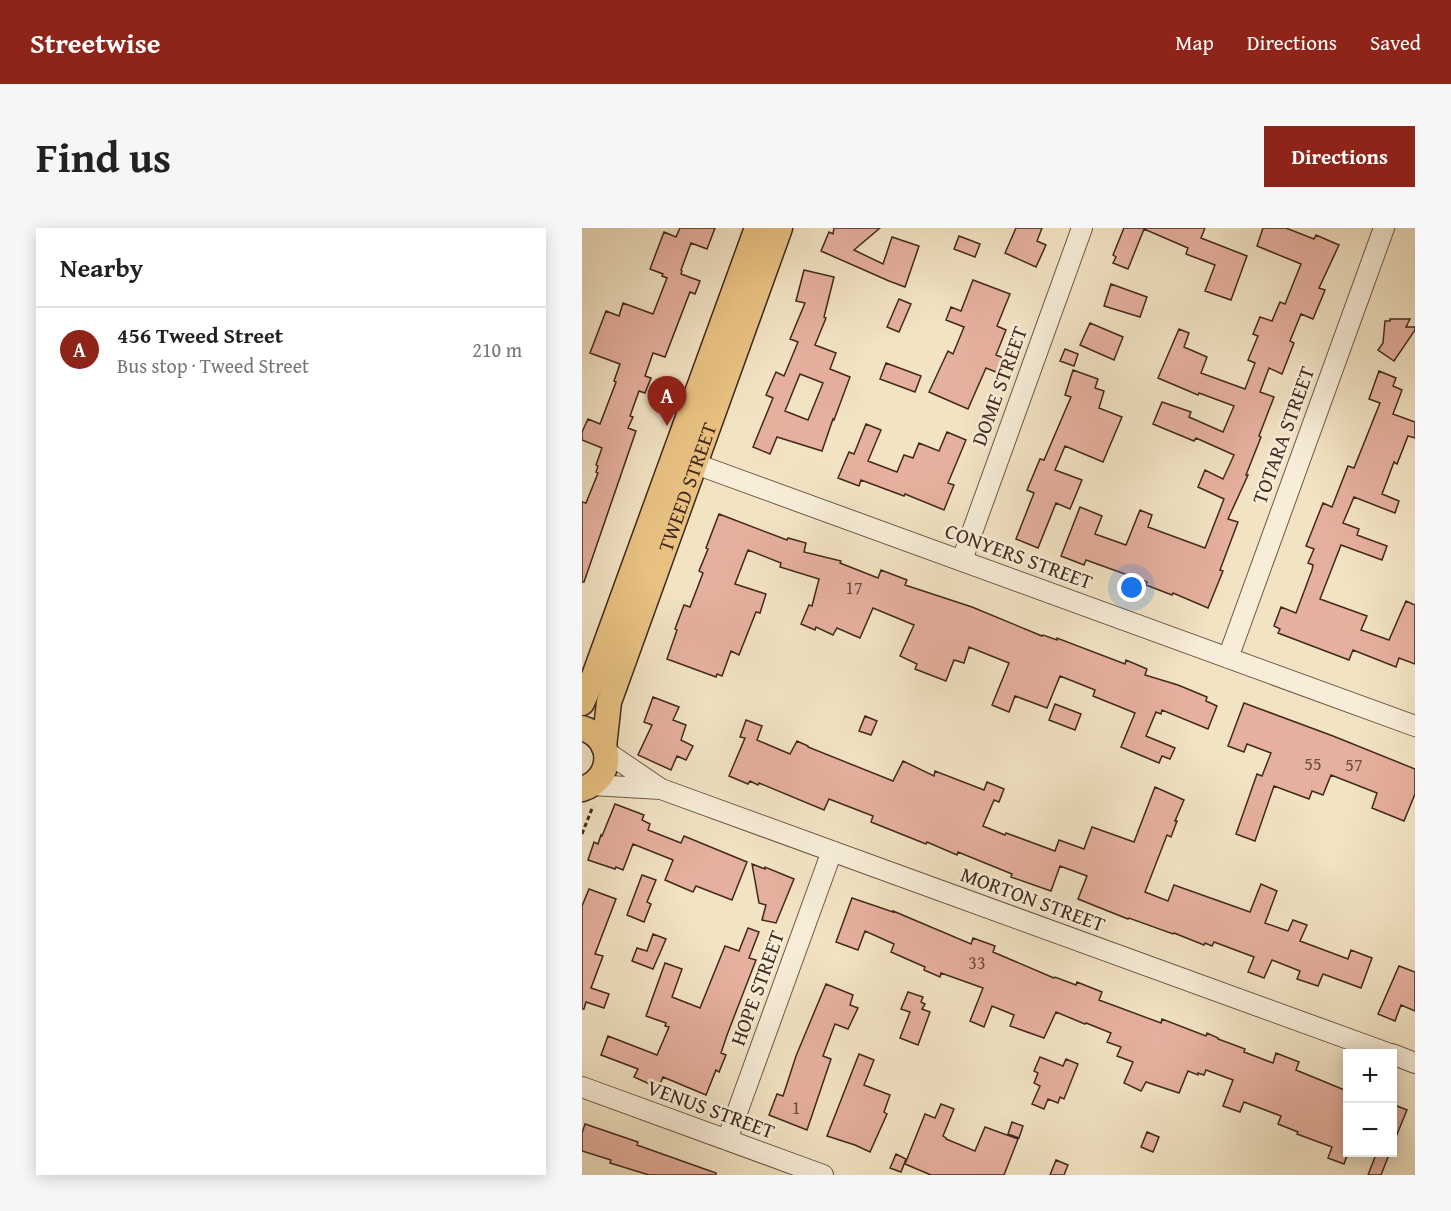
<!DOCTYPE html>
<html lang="en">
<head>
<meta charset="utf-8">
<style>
	:root { --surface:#fff; --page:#f6f6f6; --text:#222; --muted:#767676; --line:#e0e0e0; --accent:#8f2418 }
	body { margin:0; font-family:"Gentium Book Plus",serif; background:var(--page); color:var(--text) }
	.controls { position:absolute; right:18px; bottom:18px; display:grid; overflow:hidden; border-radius:0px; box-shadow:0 3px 15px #0003 }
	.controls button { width:54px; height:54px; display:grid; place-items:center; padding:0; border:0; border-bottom:2px solid var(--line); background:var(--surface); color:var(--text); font:30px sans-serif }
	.you { position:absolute; left:550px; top:360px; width:21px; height:21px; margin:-15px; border:4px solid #fff; border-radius:50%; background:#1a73e8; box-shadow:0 0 0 9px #1a73e833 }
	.badge { display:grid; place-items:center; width:39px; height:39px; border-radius:50%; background:var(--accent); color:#fff; font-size:20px; font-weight:700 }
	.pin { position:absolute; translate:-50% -50px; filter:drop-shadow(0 2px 3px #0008) }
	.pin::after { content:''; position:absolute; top:32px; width:21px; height:18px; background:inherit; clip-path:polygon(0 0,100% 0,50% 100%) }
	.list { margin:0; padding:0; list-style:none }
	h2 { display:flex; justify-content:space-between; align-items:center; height:78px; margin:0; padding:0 24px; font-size:26px }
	h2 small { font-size:20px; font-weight:400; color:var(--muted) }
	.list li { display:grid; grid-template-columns:39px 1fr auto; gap:18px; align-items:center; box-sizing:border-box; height:84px; padding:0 24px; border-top:2px solid var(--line) }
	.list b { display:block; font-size:22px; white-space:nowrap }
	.list p { margin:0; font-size:20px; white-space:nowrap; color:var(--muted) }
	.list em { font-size:20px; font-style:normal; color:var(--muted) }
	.map { position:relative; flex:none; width:833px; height:947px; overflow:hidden; border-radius:0px }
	header { display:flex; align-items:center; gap:36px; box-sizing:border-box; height:84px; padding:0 30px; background:var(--accent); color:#fff }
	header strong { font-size:28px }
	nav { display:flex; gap:33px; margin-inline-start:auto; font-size:21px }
	.intro { display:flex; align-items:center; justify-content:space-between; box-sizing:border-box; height:144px; padding:0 36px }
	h1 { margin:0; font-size:42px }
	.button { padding:15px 27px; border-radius:0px; background:var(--accent); color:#fff; font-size:21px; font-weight:700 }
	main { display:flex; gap:36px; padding:0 36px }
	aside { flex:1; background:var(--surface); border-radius:0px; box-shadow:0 3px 15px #0003 }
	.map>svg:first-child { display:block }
</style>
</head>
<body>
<header>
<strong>Streetwise</strong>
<nav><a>Map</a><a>Directions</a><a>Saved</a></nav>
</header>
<div class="intro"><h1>Find us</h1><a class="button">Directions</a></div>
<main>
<aside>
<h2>Nearby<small></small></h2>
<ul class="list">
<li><span class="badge">A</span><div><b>456 Tweed Street</b><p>Bus stop · Tweed Street</p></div><em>210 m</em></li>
</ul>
</aside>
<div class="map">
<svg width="833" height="947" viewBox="0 0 833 947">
	<rect width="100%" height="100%" fill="#f2e3c3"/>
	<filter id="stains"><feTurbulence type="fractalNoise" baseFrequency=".00333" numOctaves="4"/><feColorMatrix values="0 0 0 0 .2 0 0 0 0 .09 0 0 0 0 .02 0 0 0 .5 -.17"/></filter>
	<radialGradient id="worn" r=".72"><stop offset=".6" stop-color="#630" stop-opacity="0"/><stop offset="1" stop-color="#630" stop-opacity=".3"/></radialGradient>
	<path fill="#e6b09e" stroke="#41291e" stroke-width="1.5" fill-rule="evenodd" d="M98 0H133L125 21 109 15 99 42 100 43 99 46 118 53 113 66 108 64 83 129 71 125 63 148 69 150 63 165 57 163 48 188 51 189 46 200 54 203 2 354H0V274L4 275 16 245 14 244 16 238 14 237 20 220 0 212V204L6 191 18 196 34 154 32 153 38 136 8 125 24 83 37 88 41 75 71 86 85 50 80 48 81 46 68 41 82 4 94 9Z
		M252 0H298L272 22 301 36 310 9 337 18 323 59 307 53 239 23 247 4 251 6Z
		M434 0H460L455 13 464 17 454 39 423 25Z
		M542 0H623L619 10 665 28 649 72 623 63 633 37 604 26 606 20 562 1 546 41 531 35 534 29 531 27Z
		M681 0H704L732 11 734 7 757 17 737 60 743 62 731 91 719 86 708 113 712 115 700 146 687 140 678 164 692 169 677 208 679 209 664 247H666L646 291 656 294 638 342 641 343 626 380 591 365 590 367 564 357 565 354 504 332 502 337 479 328 498 279 520 288 513 306 544 317 558 282 570 287 566 299 623 320 642 271 616 259 623 242 641 251 652 227 614 210 612 213 571 196 580 174 609 184 607 189 641 204 652 178 617 165 616 167 576 150 597 101 607 105 602 119 625 129 619 145 663 161 673 135 666 132 676 108 671 106 678 89 690 93 698 74 703 76 719 36 675 18Z
		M377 8 398 16 393 29 372 21Z
		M222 42 252 49 242 89 244 90 233 117 254 125 248 141 268 149 252 192 251 191 240 223 195 209 188 226 171 219 191 170 184 167 194 144 202 148 216 114 208 111 223 75 214 73ZM218 146 241 155 226 192 203 183Z
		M391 52 428 66 415 98 424 102 414 127 425 131 419 146 404 140 386 181 347 164 366 123 371 126 382 99 364 92 369 79 379 83Z
		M529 56 565 69 558 89 522 78Z
		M317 71 329 76 317 104 305 99Z
		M808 91H828L824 99H833V102L812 133 796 122 801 115 803 93H808Z
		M508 95 541 109 532 132 498 117Z
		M483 121 496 126 492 138 478 133Z
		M304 135 339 148 333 164 298 151Z
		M491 142 516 151 513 160 522 163 517 180 540 189 521 234 483 218 473 242 500 252 488 281 474 275 456 320 434 311 452 265 445 262 458 231 462 232 489 169 483 167Z
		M797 143 814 150 811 158 820 162 811 186 833 194V210L826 208 815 236 812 234 800 266 817 273 813 285 772 269 761 295 777 301 775 307 805 318 800 332 759 317 738 371 785 388 779 402 807 412 824 373 833 377V436L817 430 814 439 771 422 767 432 696 405 698 401 692 398 699 379 714 385 730 342 731 337 726 335 732 321 724 318 741 275 750 279 766 238 772 240 798 175 787 171Z
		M284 196 299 202 286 233 315 244 322 227 331 230 337 215 357 223 365 204 384 212 366 255 372 257 362 282 323 266 322 268 279 252 277 258 256 250 267 224 272 226Z
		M137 286 205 312 206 310 224 315 222 324 259 333 258 335 296 350 299 342 325 352 323 357 390 379 460 408 461 407 475 412V410L543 436 544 432 565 441 563 447 596 457 625 469 624 473 635 478 626 501 580 482 579 486 574 484 564 508 593 520 588 531 580 528 577 535 539 519 553 485 511 468 513 462 478 448 465 480 433 468 427 484 410 477 427 435 387 419 382 435 372 432 364 453 333 441 335 436 318 428 332 397 291 380 278 410 255 400 251 407 234 399 233 402 219 396 227 377 230 378 237 351 198 339 199 335 166 322 153 356 184 366 178 385 174 384 157 427 149 423 140 448 135 446 134 449 85 431 95 402 93 401 102 377 108 379 121 345 117 343 126 321 124 320Z
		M71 469 97 479 91 492 104 497 99 512 111 518 104 532 95 528 89 542 56 527 70 497 62 494Z
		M662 475 751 508 833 541V566L822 593 790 580 795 565 749 547 741 567 730 563 727 571 692 558 673 613 654 606 675 546 680 548 689 525 665 516 662 524 646 518Z
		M473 476 499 486 493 502 467 492Z
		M283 488 295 493 289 507 277 503Z
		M164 492 180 498 175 512 208 526 215 513 226 518V519L311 553 321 533 352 548 353 543 402 562 405 554 422 561 417 574 412 572 401 598 423 607 424 605 473 623 477 612 502 621 510 599 552 614 573 559 602 572 593 593H595L589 609 585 607 563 664 586 673 592 657 668 684 679 656 695 663 683 695 706 703 711 692 725 697 718 713 766 731 769 722 790 730 779 760 741 746 736 758 715 751 718 743 690 732 682 750 666 744 672 729 632 714 630 718 623 715 622 717 592 705 591 706 547 690 546 691 496 671 505 648 478 638 469 663 429 649 430 646 376 624 375 627 345 614 344 616 289 594 291 588 247 571 242 582 177 555 176 557 168 553 166 556 147 548 163 510 158 509Z
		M33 576 62 587 60 592 68 596 66 602 99 615 102 608 165 634 150 672 114 658 111 664 83 652 91 632 51 616 41 642 34 639 33 641 6 632 12 614 16 616 19 607 20 608Z
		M170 636 183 641V639L212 651 194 695 180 692 184 677 177 675Z
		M60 647 74 652 65 674 69 676 62 694 45 687Z
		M7 661 34 671 13 726 21 728 9 760 27 766 22 780 4 774 2 781H0V678Z
		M270 670 311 684V683L389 716 391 710 413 718 411 724 472 750 473 749 494 757 495 754 520 764 517 772 579 795 580 791 624 808 625 805 636 810V811L663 821 662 824 691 835 694 825 717 834 714 842 765 863V928L762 936 746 930 750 919 715 906 716 904 696 896 699 888 662 874 658 884 641 878 651 852 624 842 622 847 616 845V847L606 843 597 865 564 854 559 863 542 855 551 834 535 828 539 819 525 814 529 805 504 795 503 796 474 784 462 810 428 798 432 787 410 778 402 799 388 793 401 760 359 745 358 749 342 742 343 739 309 724 312 716 283 703 276 722 254 714Z
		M166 700 177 704 167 730 174 732 145 807 139 825 144 827 137 844 134 842 124 867 81 849 76 860 52 849 56 841 19 827 26 808 75 827 87 799 83 798 84 795 64 788 83 735 100 741 90 769 118 780 143 718 157 723Z
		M71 706 84 711 71 741 50 733 55 720 65 723Z
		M817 738 833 744V783L819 777 813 793 796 786Z
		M244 756 271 767 268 777 276 780 266 801 253 796 241 828 249 831 225 902 187 887 195 866 201 868 214 828Z
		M326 764 341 769 339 774 343 776 340 781 348 784 336 817 318 810 328 784 319 781Z
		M277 826 292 832 282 857 308 867 302 884 305 886 288 924 273 917 245 908Z
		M458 829 481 838 484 831 496 836 482 871 478 869 476 875 466 871 462 881 450 876 458 858 452 855 456 845 452 843Z
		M359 876 372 881 361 908 364 910V911L393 923 403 899 436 911 422 947H349L323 936 343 886 353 890Z
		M810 876 825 882 811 916H810Z
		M430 894 441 898 437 910 426 906Z
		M3 896 56 914 55 917 134 945V947H67L28 935 29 932 0 923V905Z
		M565 904 577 909 571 924 559 919Z
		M795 924H808L799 947H786Z
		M314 926 324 931 319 944 308 940Z
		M474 932 486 937 482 947H468Z"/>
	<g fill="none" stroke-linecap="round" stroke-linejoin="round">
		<g stroke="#6d5847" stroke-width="22">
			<path id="minor" d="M100 231 833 498
				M380 332 500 0
				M646 430 802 0
				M23 523 79 561 808 826
				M10 557 79 561
				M810 826 833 835
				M0 859 241 947
				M145 912 250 623"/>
		</g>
		<g stroke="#41291e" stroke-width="27">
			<g id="major">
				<path d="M0 475 12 448 175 0"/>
				<path d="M0 500C33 510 32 551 0 561"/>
				<path id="s1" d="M22 519 27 474 198 0"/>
			</g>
		</g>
		<path stroke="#41291e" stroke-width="3" stroke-dasharray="4.5 3" stroke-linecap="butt" d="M0 606 11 578"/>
		<use href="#minor" stroke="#f7edd8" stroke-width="20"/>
		<use href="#major" stroke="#e9c282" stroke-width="24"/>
	</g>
	<g text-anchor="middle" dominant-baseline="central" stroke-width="5" stroke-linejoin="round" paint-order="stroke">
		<g font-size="18" fill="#6a4b3e">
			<text x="272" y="359">17</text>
			<text x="731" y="535">55</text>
			<text x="772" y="536">57</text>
			<text x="395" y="734">33</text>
			<text x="214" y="879">1</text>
		</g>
		<g font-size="21" fill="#41291e" stroke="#f7edd8">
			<text transform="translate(417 158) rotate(-70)">DOME STREET</text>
			<text transform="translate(701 207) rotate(-70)">TOTARA STREET</text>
			<text stroke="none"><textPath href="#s1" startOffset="274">TWEED STREET</textPath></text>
			<text transform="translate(437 328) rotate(20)">CONYERS STREET</text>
			<text transform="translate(451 671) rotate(20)">MORTON STREET</text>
			<text transform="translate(175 760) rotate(-70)">HOPE STREET</text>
			<text transform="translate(129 881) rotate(20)">VENUS STREET</text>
		</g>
	</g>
	<rect width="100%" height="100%" filter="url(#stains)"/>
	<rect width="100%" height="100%" fill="url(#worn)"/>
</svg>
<div class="controls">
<button>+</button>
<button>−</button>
</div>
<div class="you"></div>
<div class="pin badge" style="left:85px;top:198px">A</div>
</div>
</main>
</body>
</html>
